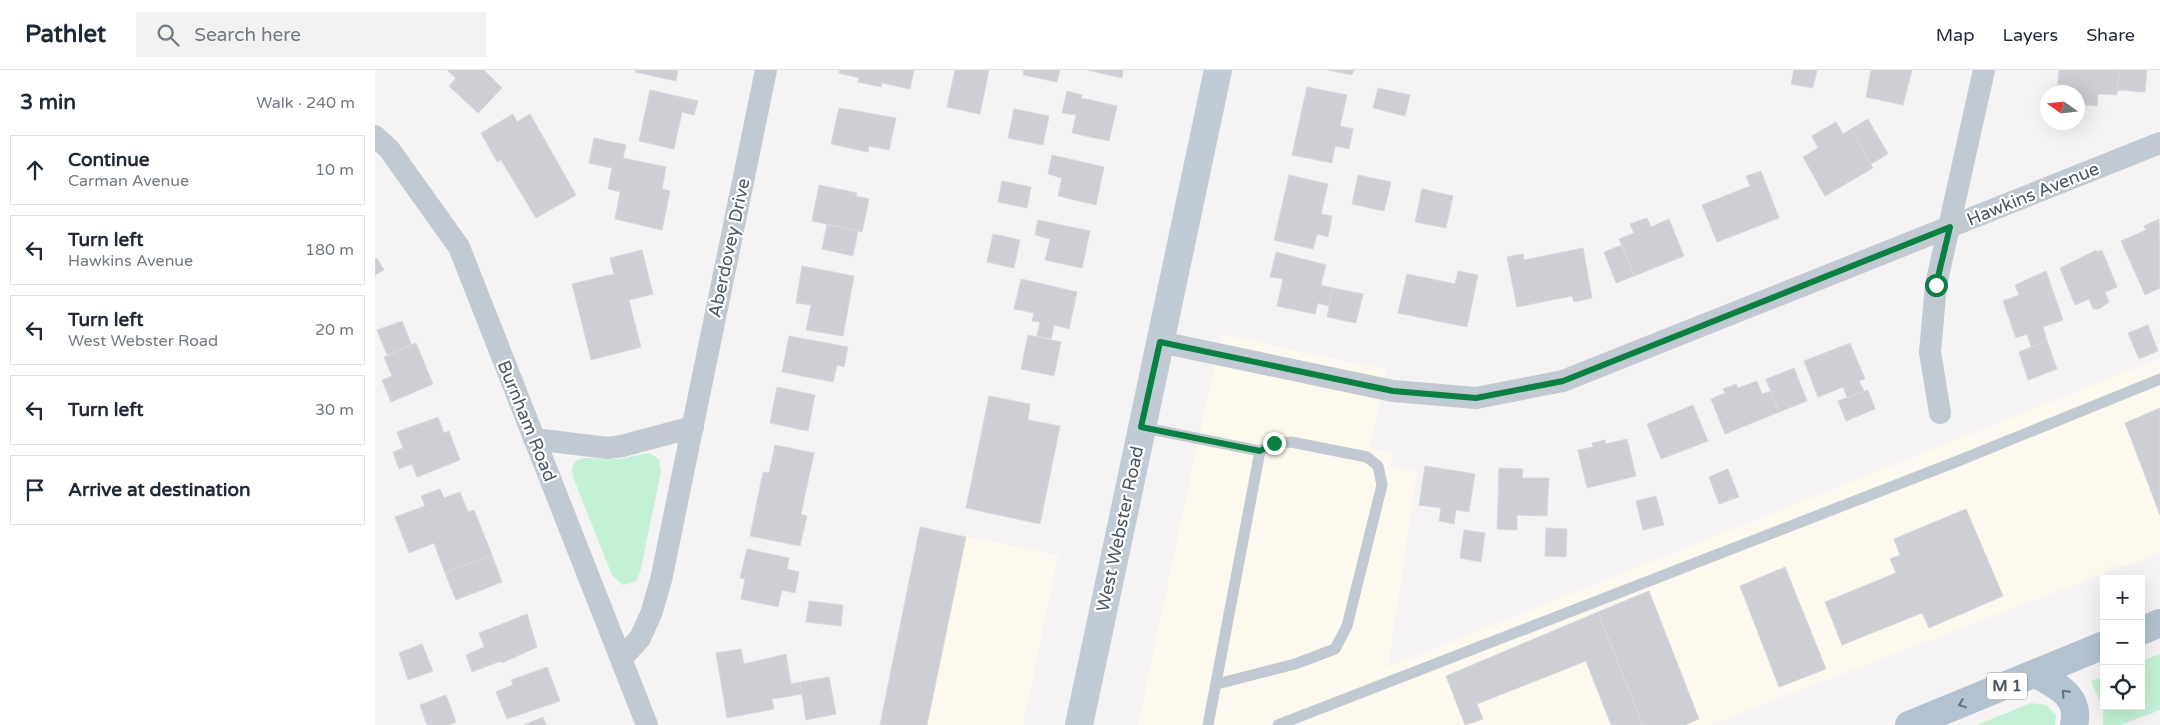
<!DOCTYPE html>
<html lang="en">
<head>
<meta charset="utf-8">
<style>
	:root { --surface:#fff; --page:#f2f2f3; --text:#1f2937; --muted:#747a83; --line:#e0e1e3 }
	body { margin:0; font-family:"Varela Round",sans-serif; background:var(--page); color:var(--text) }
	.controls { position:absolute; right:15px; bottom:15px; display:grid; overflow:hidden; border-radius:0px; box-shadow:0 5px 20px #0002 }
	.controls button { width:45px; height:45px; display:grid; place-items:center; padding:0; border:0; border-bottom:1px solid var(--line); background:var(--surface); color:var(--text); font:25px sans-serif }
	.compass { position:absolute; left:1665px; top:15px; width:45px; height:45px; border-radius:50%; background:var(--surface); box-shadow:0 5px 20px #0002; rotate:284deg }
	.stop { position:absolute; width:15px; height:15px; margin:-11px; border:4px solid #0b8043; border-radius:50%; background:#fff }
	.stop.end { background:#0b8043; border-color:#fff; box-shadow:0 1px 5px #0008 }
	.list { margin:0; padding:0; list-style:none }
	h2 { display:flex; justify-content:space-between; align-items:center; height:65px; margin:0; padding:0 20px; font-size:21px }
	h2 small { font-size:16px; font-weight:400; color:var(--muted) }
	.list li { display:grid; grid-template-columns:32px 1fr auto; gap:15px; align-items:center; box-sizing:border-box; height:70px; margin:0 10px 10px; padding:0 10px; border:1px solid var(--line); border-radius:0px }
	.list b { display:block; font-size:19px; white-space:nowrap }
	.list p { margin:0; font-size:16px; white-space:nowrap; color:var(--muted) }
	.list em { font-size:16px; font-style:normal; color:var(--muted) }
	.icon { flex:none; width:28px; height:28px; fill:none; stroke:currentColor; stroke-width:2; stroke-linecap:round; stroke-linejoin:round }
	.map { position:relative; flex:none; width:1785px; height:655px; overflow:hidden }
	header { display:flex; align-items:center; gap:30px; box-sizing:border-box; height:70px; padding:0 25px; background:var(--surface); border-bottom:1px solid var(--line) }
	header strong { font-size:24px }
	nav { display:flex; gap:28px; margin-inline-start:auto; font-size:18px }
	.search { width:350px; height:45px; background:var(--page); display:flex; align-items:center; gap:12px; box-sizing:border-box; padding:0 18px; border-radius:0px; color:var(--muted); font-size:19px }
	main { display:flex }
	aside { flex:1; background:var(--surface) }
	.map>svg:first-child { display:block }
</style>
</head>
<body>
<header>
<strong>Pathlet</strong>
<div class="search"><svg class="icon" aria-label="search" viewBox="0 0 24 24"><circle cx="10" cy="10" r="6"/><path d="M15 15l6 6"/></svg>Search here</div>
<nav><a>Map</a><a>Layers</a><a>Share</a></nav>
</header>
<main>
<aside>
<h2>3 min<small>Walk · 240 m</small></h2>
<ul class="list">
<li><svg class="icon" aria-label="ahead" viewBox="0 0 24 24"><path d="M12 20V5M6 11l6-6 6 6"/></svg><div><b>Continue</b><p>Carman Avenue</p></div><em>10 m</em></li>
<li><svg class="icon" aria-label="left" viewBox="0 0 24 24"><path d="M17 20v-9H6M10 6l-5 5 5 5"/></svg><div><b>Turn left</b><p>Hawkins Avenue</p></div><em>180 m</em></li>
<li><svg class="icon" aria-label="left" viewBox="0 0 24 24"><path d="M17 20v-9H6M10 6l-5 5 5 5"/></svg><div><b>Turn left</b><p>West Webster Road</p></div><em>20 m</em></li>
<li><svg class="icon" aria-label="left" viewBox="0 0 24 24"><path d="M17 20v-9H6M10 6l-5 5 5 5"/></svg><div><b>Turn left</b></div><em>30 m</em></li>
<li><svg class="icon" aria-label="arrive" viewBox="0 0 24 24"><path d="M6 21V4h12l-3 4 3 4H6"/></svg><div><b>Arrive at destination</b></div></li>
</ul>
</aside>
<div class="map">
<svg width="1785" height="655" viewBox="0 0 1785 655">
	<rect width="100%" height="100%" fill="#f5f3f3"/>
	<path fill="#fdf9ef" d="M846 264 1011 300 995 377 1018 383 1016 396 1042 402 1013 597 1785 288V482L1335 655H763Z
		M545 457 683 485 648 655H505Z"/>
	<path fill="#c3f1d5" d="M274 383 284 389 286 401 265 503 261 511 248 515 237 505 198 407 197 398 201 391 209 388 244 389Z
		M1785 584V640L1745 655H1728V639L1716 611 1729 606V636H1766V591Z
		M1656 633 1671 635 1681 645 1680 655H1602Z"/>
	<path fill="#cdcfd5" stroke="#d7d9de" d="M72 0H109L127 18 103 43 74 16 81 8Z
		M261 0H303L301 11 260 2Z
		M465 0H539L535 19 507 13 506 17 483 12 484 8 464 3Z
		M580 0H614L605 44 572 37Z
		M649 0H685L682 12 648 5Z
		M712 0H748L747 8Z
		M953 0H979L977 5Z
		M1419 0H1442L1438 18 1416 14Z
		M1496 0H1537L1528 35 1491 27Z
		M1684 0H1744L1742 25 1723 24 1722 36 1702 34V22H1682Z
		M1744 0H1772L1770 22 1742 20Z
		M932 17 972 25 965 56 978 59 974 79 960 76 957 93 917 85Z
		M1003 18 1035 25 1030 46 998 38Z
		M275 20 323 31 319 45 307 42 299 79 264 71Z
		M692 21 707 25 706 28 742 36 734 71 697 63 701 45 687 43Z
		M464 38 521 48 514 80 494 76 493 82 456 74Z
		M639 39 674 46 668 75 633 68Z
		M138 44 142 52 155 44 201 125 161 148 126 90 122 92 106 63Z
		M1493 49 1513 84 1496 94 1476 59Z
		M1461 52 1468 64 1476 59 1498 98 1450 126 1428 87 1443 78 1437 66Z
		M219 68 251 75 248 88 291 97 287 119 295 121 287 160 240 149 245 122 233 119 237 98 214 93Z
		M677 85 729 97 721 135 683 126 687 108 673 104Z
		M1386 101 1404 148 1342 172 1327 135 1375 116 1371 106Z
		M914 105 953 114 946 144 957 146 953 167 942 164 938 179 899 170Z
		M983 105 1016 112 1009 141 977 134Z
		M627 111 656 117 652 138 623 132Z
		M444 115 482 123 481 126 494 129 487 162 437 151Z
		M1047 119 1078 126 1071 158 1040 152Z
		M1272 148 1276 157 1294 149 1309 186 1259 206 1244 169 1259 163 1255 154Z
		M1784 149 1785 218 1770 225 1746 171 1771 160 1769 156Z
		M663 150 715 161 707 198 670 190 675 169 660 165Z
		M452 154 483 161 478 186 447 179Z
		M618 164 645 170 639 198 612 192Z
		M1247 175 1259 206 1241 213 1229 182Z
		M1208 178 1217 228 1199 232 1197 226 1142 237 1132 187 1148 184 1149 190Z
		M267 180 278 224 254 230 266 277 216 290 197 214 239 204 235 188Z
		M1721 180 1722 182 1727 180 1742 217 1730 222 1734 232 1724 239H1718L1714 229 1700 235 1685 198Z
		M901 182 951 195 946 215 958 218 954 236 943 233 940 244 902 236 908 209 895 207Z
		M2 188 9 200 0 205V189Z
		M427 196 479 206 468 266 431 260 436 235 421 233Z
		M1083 201 1103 205 1092 257 1023 243 1032 204 1080 214Z
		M1671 201 1688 250 1668 257 1672 271 1656 277 1652 264 1641 268 1628 231 1644 225 1640 215Z
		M646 209 702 222 694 259 679 255 676 269 662 266 665 252 657 251 659 243 639 239Z
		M958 218 988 224 981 253 952 247Z
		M27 251 37 276 12 285 2 260Z
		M1773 255 1783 281 1764 289 1753 263Z
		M653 265 686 272 679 306 646 299Z
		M414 266 473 277 469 297 462 295 458 312 407 302Z
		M1672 271 1682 299 1653 310 1644 282Z
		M41 273 58 314 16 332 7 310 17 306 9 287Z
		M1475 273 1490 309 1484 311 1489 321 1472 327 1468 317 1443 327 1429 291Z
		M1419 298 1432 331 1404 342 1391 309Z
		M1382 311 1387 324 1396 321 1404 342 1350 364 1336 329 1350 323 1348 319 1361 314 1363 318Z
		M402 317 440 325 433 361 395 353Z
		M1493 320 1500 339 1471 351 1463 331Z
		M614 326 655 334 653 350 685 356 665 454 591 438Z
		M1318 335 1333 371 1286 389 1272 354Z
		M1785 338V445L1750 353Z
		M63 347 69 363 74 361 85 390 42 407 37 394 24 399 18 382 28 378 22 362Z
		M1252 369 1261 406 1212 418 1203 380 1218 377 1217 373 1230 370 1231 374Z
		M400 375 439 383 426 444 432 446 425 476 375 466 388 402 394 403Z
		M1050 396 1100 404 1094 442 1081 440 1079 454 1064 451 1066 438 1044 435Z
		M1124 398 1148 399 1147 408H1174L1172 446 1142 445V460L1122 459Z
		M1353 399 1364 427 1344 434 1334 407Z
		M65 419 69 428 85 422 93 442 99 440 117 485 70 503 59 473 34 483 20 447 50 436 46 426Z
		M1281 426 1289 455 1268 460 1261 431Z
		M1591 439 1628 526 1554 558 1547 543 1467 575 1450 532 1521 503 1515 489 1525 485 1519 469Z
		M545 457 591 467 552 655H505Z
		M1171 458 1192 459 1191 487 1170 486Z
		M1089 460 1110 463 1106 492 1085 488Z
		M372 479 414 488 412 499 424 502 420 523 407 520 403 537 366 529 370 509 365 508Z
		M117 485 127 512 81 530 70 503Z
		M1410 497 1451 599 1404 617 1365 516Z
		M1274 521 1324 649 1310 655H1268L1223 542Z
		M434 531 468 535 466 556 431 552Z
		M1223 542 1268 655H1236L1211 591 1102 634 1108 649 1090 655 1071 606Z
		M152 544 162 577 127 593 126 591 97 602 91 585 109 577 104 563Z
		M47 574 58 601 33 610 24 583Z
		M366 579 369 594 411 584 416 614 425 612 427 624 397 629 399 639 352 648 341 583Z
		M172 597 185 631 132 649 121 622 138 615 136 610Z
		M454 607 461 644 431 650 425 612Z
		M71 625 81 652 74 655H52L45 635Z
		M168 647 171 655H149Z"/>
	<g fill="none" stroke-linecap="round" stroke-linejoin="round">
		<path stroke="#c1cad2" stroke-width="11" d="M766 357 885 381
			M833 655 885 381 899 373 916 372 992 387 1003 396 1007 415 972 556 960 579 920 594 842 614
			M903 655 1583 391 1785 309"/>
		<path stroke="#c1cad2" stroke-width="22" d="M0 66 14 79 84 177 272 655
			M785 272 1018 321 1101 328 1188 311 1785 73
			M1565 343 1555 282 1561 215 1609 0
			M159 369 233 378 247 376 318 357
			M246 589 265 568 276 544 286 510 391 0"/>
		<path stroke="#c1cbd6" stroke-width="28" d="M704 655 843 0"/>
		<path stroke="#b3c2d1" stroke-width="28" d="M1766 561 1785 553
			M1661 604C1681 615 1706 626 1699 655
			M1534 655 1729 575"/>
	</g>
	<defs><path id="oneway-chevron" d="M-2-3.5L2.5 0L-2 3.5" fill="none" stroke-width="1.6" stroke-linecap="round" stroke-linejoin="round" transform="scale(1.25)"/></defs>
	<g stroke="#64717d">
		<use href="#oneway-chevron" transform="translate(1690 623) rotate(-133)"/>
		<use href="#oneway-chevron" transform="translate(1587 634) rotate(158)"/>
	</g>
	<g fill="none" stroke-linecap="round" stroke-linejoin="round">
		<path stroke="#0b8043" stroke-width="6" d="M899 373 885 381 766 357 785 272 1018 321 1101 328 1188 311 1575 157 1561 215"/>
	</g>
	<g text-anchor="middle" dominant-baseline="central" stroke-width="4.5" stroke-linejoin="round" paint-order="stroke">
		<rect fill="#fff" stroke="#808990" stroke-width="1" x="1612" y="602.5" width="40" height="27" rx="4"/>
		<g font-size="16" font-weight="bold" fill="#4a5661">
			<text x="1632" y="616">M 1</text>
		</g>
		<g font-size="18" fill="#4a5661" stroke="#fff">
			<text transform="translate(1658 124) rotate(-22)">Hawkins Avenue</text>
			<text transform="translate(354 178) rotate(-78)">Aberdovey Drive</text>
			<text transform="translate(152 351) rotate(68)">Burnham Road</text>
			<text transform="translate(745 459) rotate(-78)">West Webster Road</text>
		</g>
	</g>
</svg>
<div class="controls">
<button>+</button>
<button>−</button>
<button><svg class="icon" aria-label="locate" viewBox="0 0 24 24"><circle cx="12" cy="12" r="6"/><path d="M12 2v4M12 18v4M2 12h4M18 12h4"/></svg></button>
</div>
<svg class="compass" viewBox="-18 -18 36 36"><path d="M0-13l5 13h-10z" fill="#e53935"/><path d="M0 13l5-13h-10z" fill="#747a83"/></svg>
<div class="stop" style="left:1561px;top:215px"></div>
<div class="stop end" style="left:899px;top:373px"></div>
</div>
</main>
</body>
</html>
